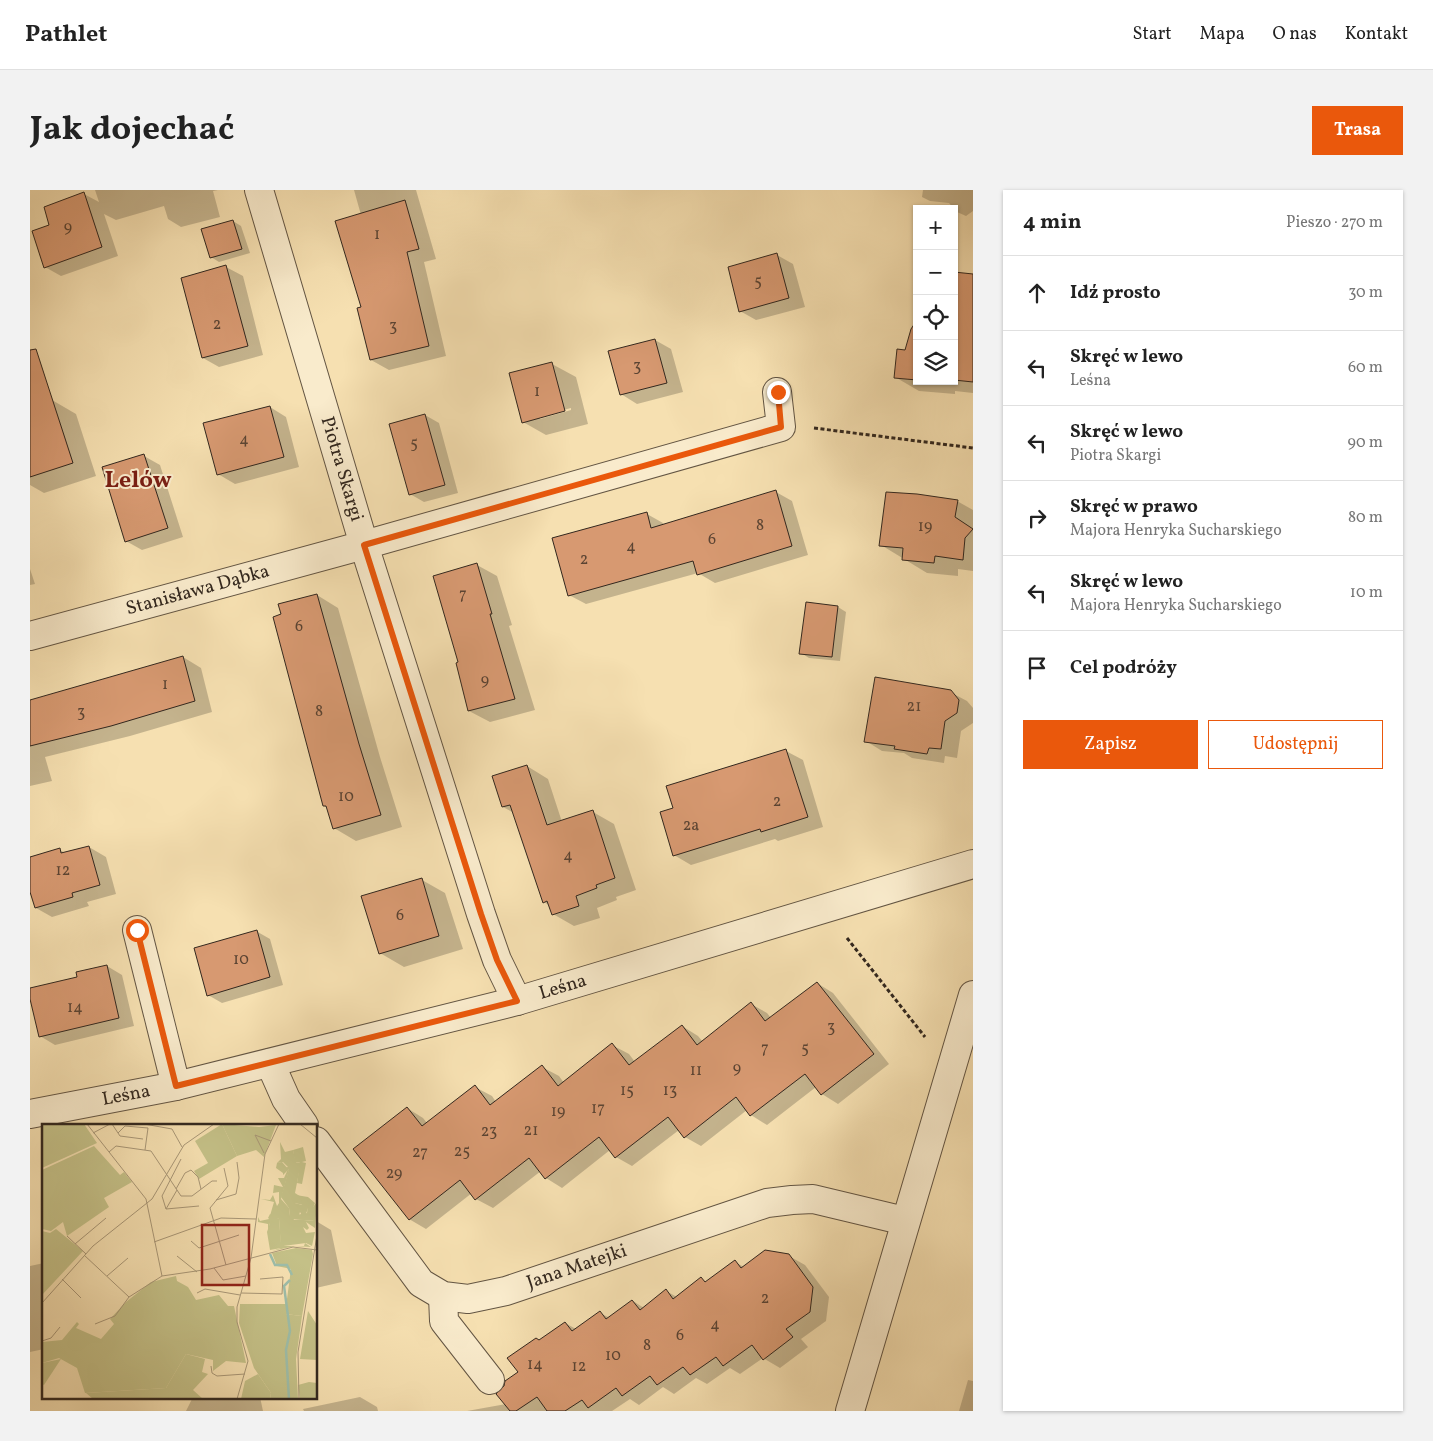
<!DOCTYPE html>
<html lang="pl">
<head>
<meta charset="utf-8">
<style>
	:root { --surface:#fff; --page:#f2f2f2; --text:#222; --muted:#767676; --line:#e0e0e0; --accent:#ea580c }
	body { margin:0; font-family:Vollkorn,serif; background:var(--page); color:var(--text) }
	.controls { position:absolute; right:15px; top:15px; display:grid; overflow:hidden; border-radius:0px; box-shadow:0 1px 4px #0004 }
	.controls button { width:45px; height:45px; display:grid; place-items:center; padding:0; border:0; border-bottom:1px solid var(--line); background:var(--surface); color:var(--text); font:25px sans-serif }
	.stop { position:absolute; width:15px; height:15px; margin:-11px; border:4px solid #ea580c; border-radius:50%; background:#fff }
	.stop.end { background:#ea580c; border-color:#fff; box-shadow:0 1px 5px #0008 }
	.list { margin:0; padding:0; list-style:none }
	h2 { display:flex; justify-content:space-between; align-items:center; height:65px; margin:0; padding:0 20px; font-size:21px }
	h2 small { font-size:16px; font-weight:400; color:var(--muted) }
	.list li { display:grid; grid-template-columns:32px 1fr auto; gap:15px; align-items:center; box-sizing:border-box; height:75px; padding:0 20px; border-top:1px solid var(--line) }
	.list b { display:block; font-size:19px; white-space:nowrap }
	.list p { margin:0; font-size:16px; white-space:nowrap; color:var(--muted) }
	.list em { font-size:16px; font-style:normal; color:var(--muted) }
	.actions { display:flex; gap:10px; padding:15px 20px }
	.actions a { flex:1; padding:11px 0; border:1px solid var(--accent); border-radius:0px; text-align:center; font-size:18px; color:var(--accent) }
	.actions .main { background:var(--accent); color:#fff }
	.icon { flex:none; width:28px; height:28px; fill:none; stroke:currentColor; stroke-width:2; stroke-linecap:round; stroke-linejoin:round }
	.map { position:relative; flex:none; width:943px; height:1221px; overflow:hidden; border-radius:0px }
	header { display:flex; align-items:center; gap:30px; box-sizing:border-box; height:70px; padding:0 25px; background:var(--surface); border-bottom:1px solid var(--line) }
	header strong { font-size:24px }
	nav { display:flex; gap:28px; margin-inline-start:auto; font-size:18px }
	.intro { display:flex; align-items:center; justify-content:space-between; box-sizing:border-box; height:120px; padding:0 30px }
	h1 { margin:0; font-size:35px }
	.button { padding:12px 22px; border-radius:0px; background:var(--accent); color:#fff; font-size:18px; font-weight:700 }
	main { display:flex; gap:30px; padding:0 30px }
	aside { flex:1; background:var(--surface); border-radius:0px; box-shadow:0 1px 4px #0004 }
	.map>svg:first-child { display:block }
</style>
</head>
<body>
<header>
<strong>Pathlet</strong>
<nav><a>Start</a><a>Mapa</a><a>O nas</a><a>Kontakt</a></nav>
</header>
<div class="intro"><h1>Jak dojechać</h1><a class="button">Trasa</a></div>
<main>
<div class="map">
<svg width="943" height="1221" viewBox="0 0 943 1221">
	<rect width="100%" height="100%" fill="#f6e0b1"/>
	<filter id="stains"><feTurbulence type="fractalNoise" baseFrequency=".004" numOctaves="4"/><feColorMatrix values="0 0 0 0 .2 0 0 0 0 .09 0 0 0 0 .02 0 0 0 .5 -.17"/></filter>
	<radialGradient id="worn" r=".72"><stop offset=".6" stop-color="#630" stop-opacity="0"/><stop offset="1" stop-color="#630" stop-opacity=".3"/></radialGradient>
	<path fill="#0003" fill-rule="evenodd" d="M65 0H188L183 1 190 27 151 37 138 29 134 16 86 30 74 24 88 66 31 86 15 77 21 36 54 4 69 12Z
		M324 0H386L406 69 394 72 416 166 359 180 341 170 332 118 331 25Z
		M893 0H943V21L936 26 927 22 919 13 900 11 892 7Z
		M203 31 211 36 220 63 189 72 181 67Z
		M747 65 763 74 775 117 726 130 710 121Z
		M196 77 213 86 233 165 189 177 173 168Z
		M924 84 943 86V203L925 201V204L889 201 865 187 886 133 887 125V191H924Z
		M625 150 641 159 653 202 607 214 591 204Z
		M522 174 546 187 558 234 516 245 493 232ZM541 218V220L510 229V226Z
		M22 210 46 224 66 286 14 303 0 295V218Z
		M240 217 256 227 269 277 205 294 188 284Z
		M395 225 409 233 428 303 394 312 380 304Z
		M114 266 130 275 153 347 112 360 96 351Z
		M746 302 762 311 778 365 685 393 668 383 556 414 539 405 617 324 633 333 634 335Z
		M927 311 943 320V381L928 379V386L897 383 851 355Z
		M447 375 467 386 482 435 479 436 505 520 460 532 439 521 428 474Z
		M0 379 5 394 0 395Z
		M287 405 308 418 350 567 372 637 326 651 304 638 298 618 294 616Z
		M777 413 808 417 816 422 810 471 779 468 771 463Z
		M153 467 171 478 182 522 100 546 15 567 22 591 0 596V516Z
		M920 502 937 511 943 518V533L931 541 927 568 915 566 914 573 882 568 874 563 852 561 836 551Z
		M756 561 773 570 793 637 748 651 745 649 661 675 644 665V619Z
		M497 576 518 589 532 632 563 622 584 634 606 700 586 707 587 710 567 718 570 728 544 736 523 724 520 716 514 712 484 623 473 617Z
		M59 657 76 667 86 704 57 712 59 716 22 727 6 718 0 697V668L30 660 35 663Z
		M392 690 415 703 433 759 374 777 350 763Z
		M226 741 240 749 253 795 192 813 178 805Z
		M77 776 92 785 104 836 25 855 10 846 0 799 48 788Z
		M787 793 803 803 859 874 808 914 792 904 786 897 737 935 721 925 717 920 671 956 655 947 649 940 602 976 586 967 580 960 532 998 516 988 511 981 463 1018 446 1009 442 1003 396 1039 379 1029 377 918 393 928 397 933 445 897 462 906 466 912 512 877 529 886 534 893 582 855 599 864 605 872 652 836 668 846 673 852 721 814 737 823 741 828Z
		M286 1031 301 1040 312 1092 286 1098Z
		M759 1066 775 1075 799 1107 796 1131 771 1149 778 1157 750 1178 733 1168 710 1184 700 1178 677 1194 666 1188 644 1204 633 1197 609 1215 600 1209 582 1221H519L518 1220 516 1221H437L476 1214 489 1182 509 1151 535 1133 546 1139 570 1123 580 1128 603 1111 614 1118 636 1101 647 1107 671 1089 677 1092 705 1072 714 1077Z
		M14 1073V1159L0 1162V1076Z
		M938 1190 943 1191V1221H929Z
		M163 1207H230L233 1221H156Z
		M330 1207 347 1217 348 1221H274L273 1219Z"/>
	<path fill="#d79971" stroke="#32271e" d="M54 2 72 57 14 78 2 41 19 35 14 17Z
		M375 10 389 59 377 62 399 156 340 170 327 118 331 117 305 31Z
		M203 30 212 59 180 68 171 39Z
		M747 63 759 108 709 122 698 77Z
		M196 75 218 156 172 168 151 88Z
		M924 82 943 84V192L924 190Z
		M887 114V190L864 188 867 159 875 160 881 139 885 133Z
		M625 149 637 193 590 205 578 161Z
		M6 159 43 273 0 287V160Z
		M522 172 535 221 492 233 479 183Z
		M240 216 254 267 187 285 173 233Z
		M395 224 415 295 379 305 359 234Z
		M114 264 138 338 95 352 72 277Z
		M746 300 762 356 667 385 663 371 538 406 522 348 617 322 621 338Z
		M856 302 887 304 928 310 925 327 943 339 935 348 933 370 905 366 904 373 872 370 873 358 849 356Z
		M447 373 462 424H460L485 509 438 521 426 473 428 472 403 386Z
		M287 404 329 554 351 625 303 639 296 616H293L243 427 251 424 248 414Z
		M776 412 808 416 802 467 769 464Z
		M153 466 165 511 81 536 0 556V510Z
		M845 487 921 500 929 510 927 523 915 531 911 559 899 558 897 564 864 559 865 556 834 552Z
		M756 559 778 627 731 642 730 639 643 666 630 622 643 618 636 596Z
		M497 575 517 635 563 620 585 688 566 695 567 698 546 706 549 716 522 725 517 711 513 713 480 615 472 617 462 586Z
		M59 656 70 695 42 703 43 707 5 718 0 702V667L30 658 31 663Z
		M392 688 409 746 349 764 331 706Z
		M227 740 240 787 177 806 164 758Z
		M77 775 89 828 9 847 0 809V798L47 787 46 782Z
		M787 792 844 864 791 905 775 884 720 926 706 907 654 948 638 927 585 968 569 947 515 989 499 968 445 1010 430 990 379 1030 323 959 377 917 392 936 445 895 460 915 512 875 528 896 582 853 599 875 652 835 667 855 721 812 735 831Z
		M735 1060 759 1064 783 1097 780 1122 756 1139 763 1147 733 1170 722 1155 693 1176 686 1167 660 1185 653 1177 627 1195 620 1186 592 1206 586 1198 558 1218 552 1210 535 1221H517L507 1207 486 1221H480L466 1204 474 1196 475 1191 488 1182 477 1168 506 1148 509 1150 535 1132 542 1141 570 1121 576 1129 602 1110 610 1120 636 1099 643 1109 671 1087 675 1092 705 1070 711 1078Z"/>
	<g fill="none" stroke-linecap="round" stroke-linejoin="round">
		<g stroke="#635543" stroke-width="30">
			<g id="minor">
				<path id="s1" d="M229 0 334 355 451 724 467 770 487 811"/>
				<path id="s2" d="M0 446 334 355 751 237 747 202"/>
				<path d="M107 740 146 896"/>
				<path d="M240 873 256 909 274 935"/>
				<path id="s3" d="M0 924 146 896 487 811 943 674"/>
				<path id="s4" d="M286 951 391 1093 413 1106 438 1109 476 1101 737 1013 762 1010 783 1009 875 1031"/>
				<path d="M413 1106 414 1131 460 1190"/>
				<path d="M820 1221 943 805"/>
			</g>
		</g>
		<path stroke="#32271e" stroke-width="3" stroke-dasharray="4 2.5" stroke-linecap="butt" d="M784 238 943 258
			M817 748 895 847"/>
		<use href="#minor" stroke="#f9ebcc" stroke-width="28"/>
	</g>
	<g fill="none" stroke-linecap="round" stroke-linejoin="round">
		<path stroke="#ea580c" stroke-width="6" d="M107 740 146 896 487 811 467 770 451 724 334 355 751 237 748 202"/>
	</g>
	<g text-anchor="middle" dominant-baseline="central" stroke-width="4" stroke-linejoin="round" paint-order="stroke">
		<g font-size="16" fill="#5b4433">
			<text x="38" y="38">9</text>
			<text x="347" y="45">1</text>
			<text x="728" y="92">5</text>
			<text x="187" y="135">2</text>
			<text x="363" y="137">3</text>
			<text x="607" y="177">3</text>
			<text x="507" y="202">1</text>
			<text x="214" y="250">4</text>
			<text x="384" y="254">5</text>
			<text x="730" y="336">8</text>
			<text x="895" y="337">19</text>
			<text x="682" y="350">6</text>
			<text x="601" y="357">4</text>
			<text x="554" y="370">2</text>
			<text x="433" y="405">7</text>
			<text x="269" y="437">6</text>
			<text x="455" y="491">9</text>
			<text x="135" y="495">1</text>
			<text x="884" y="517">21</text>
			<text x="289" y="522">8</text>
			<text x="51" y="523">3</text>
			<text x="316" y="607">10</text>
			<text x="747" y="612">2</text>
			<text x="661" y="636">2a</text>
			<text x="538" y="666">4</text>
			<text x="33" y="681">12</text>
			<text x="370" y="726">6</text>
			<text x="211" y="770">10</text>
			<text x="45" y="818">14</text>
			<text x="801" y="838">3</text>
			<text x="735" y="859">7</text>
			<text x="775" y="859">5</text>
			<text x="707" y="879">9</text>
			<text x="666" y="881">11</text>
			<text x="597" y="901">15</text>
			<text x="640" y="901">13</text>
			<text x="568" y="919">17</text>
			<text x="528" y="922">19</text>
			<text x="501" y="941">21</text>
			<text x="459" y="942">23</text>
			<text x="432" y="962">25</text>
			<text x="390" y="963">27</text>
			<text x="364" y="984">29</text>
			<text x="735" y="1109">2</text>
			<text x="685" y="1135">4</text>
			<text x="650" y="1146">6</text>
			<text x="617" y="1156">8</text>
			<text x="583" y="1166">10</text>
			<text x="505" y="1175">14</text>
			<text x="549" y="1177">12</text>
		</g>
		<g font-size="19" fill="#32271e" stroke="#f9ebcc">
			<text stroke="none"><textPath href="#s1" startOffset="291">Piotra Skargi</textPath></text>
			<text stroke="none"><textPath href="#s2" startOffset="174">Stanisława Dąbka</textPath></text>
			<text stroke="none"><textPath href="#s3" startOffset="548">Leśna</textPath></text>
			<text stroke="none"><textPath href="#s3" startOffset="98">Leśna</textPath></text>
			<text stroke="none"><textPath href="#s4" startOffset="341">Jana Matejki</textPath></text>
		</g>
		<g font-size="24" font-weight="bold" fill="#7a1f14" stroke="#f9ebcc">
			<text x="108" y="291">Lelów</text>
		</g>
	</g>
	<g transform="translate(12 934)">
		<rect width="275" height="275" fill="#f6e0b1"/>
		<path d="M180 0 217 3 234 1 222 33 214 26 195 32ZM52 22 78 51 82 48 90 58 62 74 67 83 25 112 21 98 9 107 0 105V46ZM261 23 264 37 260 38 264 39 260 60 255 59 258 38 253 39 251 26ZM240 38 247 46 239 75 247 84 248 92 265 89 266 81 263 77 261 81 253 79 254 71 266 73 273 79 268 91 273 97 252 95 247 113 245 110 248 96H241L244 116 242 122H262L263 119 269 123 253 122 230 127 239 124 237 95 230 93 233 99H228L226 108V100L216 98V93L218 97 227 95 232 78 219 75 228 76 231 71 235 82 237 79V68L231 69 232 61 241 63 236 54H242L246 45H241V49L234 44 235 39ZM14 105 41 127 0 171V107L8 109ZM198 180H244V275H228L229 269 212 244 197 199ZM144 230 163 235 160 248 166 250 151 266 161 275H51L44 269 124 264ZM19 235 2 261 0 260V239Z" fill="#c4c087"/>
		<path d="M238 18 243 28 251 26 254 39 259 38 253 69 259 73 253 79 260 81 259 76H265L267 81 262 96 272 97 266 89 275 78 273 104 264 98 267 104 265 106 261 103 264 109 273 108 270 122 264 119 241 122V95L248 93 249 96 262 95 258 88 256 94 248 92 247 84 239 73 247 45 241 51V44L246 43 241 38 235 39 239 35ZM228 90 237 95 239 119V124L228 126 225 108 228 99H232L226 94ZM134 152 135 157 146 163 154 176 177 171 186 182H192L204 239 184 237 171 247V236L144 230 124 264 43 269 35 244 17 234 0 239V218L20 216 35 198 37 200 34 204 59 215 72 200 68 195 84 178 109 158ZM266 187 275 201V236L258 235ZM243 190 260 192 254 235 256 275H244ZM216 250 229 269 228 275H199L203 257ZM267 258 275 259V275H258L256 261Z" fill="#c4c087"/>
		<path d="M244 192 249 193 252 200 245 268Z" fill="#c4c087"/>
		<path d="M0 0H42L55 19 0 44ZM180 0 195 32 157 55 152 47 166 39 153 17Z" fill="#c4c087"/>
		<path d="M254 124 270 126 271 130 260 192 243 190 249 145 235 142 230 129Z" fill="#c4c087"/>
		<path fill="none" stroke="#9dbda9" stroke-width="2.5" d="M228 130 233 141H245L250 151M247 275 244 226 248 207 242 162 248 156"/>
		<path fill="none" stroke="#a89676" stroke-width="1" d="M45 0 104 75 120 152M70 0 78 12 101 15M102 0 130 5 140 23M258 0 275 14M51 9 68 0M76 9 83 2 106 4M103 26 106 4M67 28 74 22 109 27 139 72H150L170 57H175M222 29 213 11 229 17M182 44 186 62 168 84 184 141M134 65 143 49 149 46 156 53 159 65M174 76 194 70 197 54 195 38M124 85 120 72 139 35M124 85 157 82M124 85 135 66M25 112 44 130M149 117 157 124 197 111M112 118 179 94 214 95M33 120 64 94M42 131 87 173M135 132 155 148M172 144 181 156 204 152M65 152 86 134M20 155 39 174M155 169 163 165 198 171M199 169 240 170 241 153 218 155M0 179 51 122 110 75 142 21 172 0M53 200 73 192 87 173 120 152 168 145 251 123 275 126M0 217 9 214 18 203M169 242 170 249 175 252 203 250M195 275 206 237 195 198V183L209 134 223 30 237 0M257 275 256 228 275 111"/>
		<path fill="#8f2418" fill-opacity="0.15" stroke="#8f2418" stroke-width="2.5" d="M160 101H207V161H160Z"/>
		<rect width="275" height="275" fill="none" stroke="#32271e" stroke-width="2.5"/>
	</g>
	<rect width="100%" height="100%" filter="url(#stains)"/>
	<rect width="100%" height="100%" fill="url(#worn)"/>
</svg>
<div class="controls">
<button>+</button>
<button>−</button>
<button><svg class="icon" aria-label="locate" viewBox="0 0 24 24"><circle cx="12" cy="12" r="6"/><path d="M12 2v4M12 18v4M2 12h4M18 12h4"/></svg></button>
<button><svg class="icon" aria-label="layers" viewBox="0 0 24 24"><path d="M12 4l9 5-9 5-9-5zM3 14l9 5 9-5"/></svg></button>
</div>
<div class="stop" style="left:107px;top:740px"></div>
<div class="stop end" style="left:748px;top:202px"></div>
</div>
<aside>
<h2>4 min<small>Pieszo · 270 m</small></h2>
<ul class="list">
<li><svg class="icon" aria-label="ahead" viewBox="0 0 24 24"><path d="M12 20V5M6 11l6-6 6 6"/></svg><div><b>Idź prosto</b></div><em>30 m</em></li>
<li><svg class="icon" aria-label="left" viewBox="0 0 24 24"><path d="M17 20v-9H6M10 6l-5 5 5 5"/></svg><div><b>Skręć w lewo</b><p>Leśna</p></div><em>60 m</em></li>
<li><svg class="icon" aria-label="left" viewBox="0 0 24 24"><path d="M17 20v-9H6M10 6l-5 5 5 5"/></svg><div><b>Skręć w lewo</b><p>Piotra Skargi</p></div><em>90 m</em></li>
<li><svg class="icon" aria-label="right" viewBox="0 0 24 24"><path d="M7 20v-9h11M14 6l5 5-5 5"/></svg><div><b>Skręć w prawo</b><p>Majora Henryka Sucharskiego</p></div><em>80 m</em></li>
<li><svg class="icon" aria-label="left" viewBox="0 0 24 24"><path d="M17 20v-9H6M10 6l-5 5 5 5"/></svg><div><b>Skręć w lewo</b><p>Majora Henryka Sucharskiego</p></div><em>10 m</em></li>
<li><svg class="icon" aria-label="arrive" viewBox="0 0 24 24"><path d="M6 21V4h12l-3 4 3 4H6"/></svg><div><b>Cel podróży</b></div></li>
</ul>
<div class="actions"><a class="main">Zapisz</a><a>Udostępnij</a></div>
</aside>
</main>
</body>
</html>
